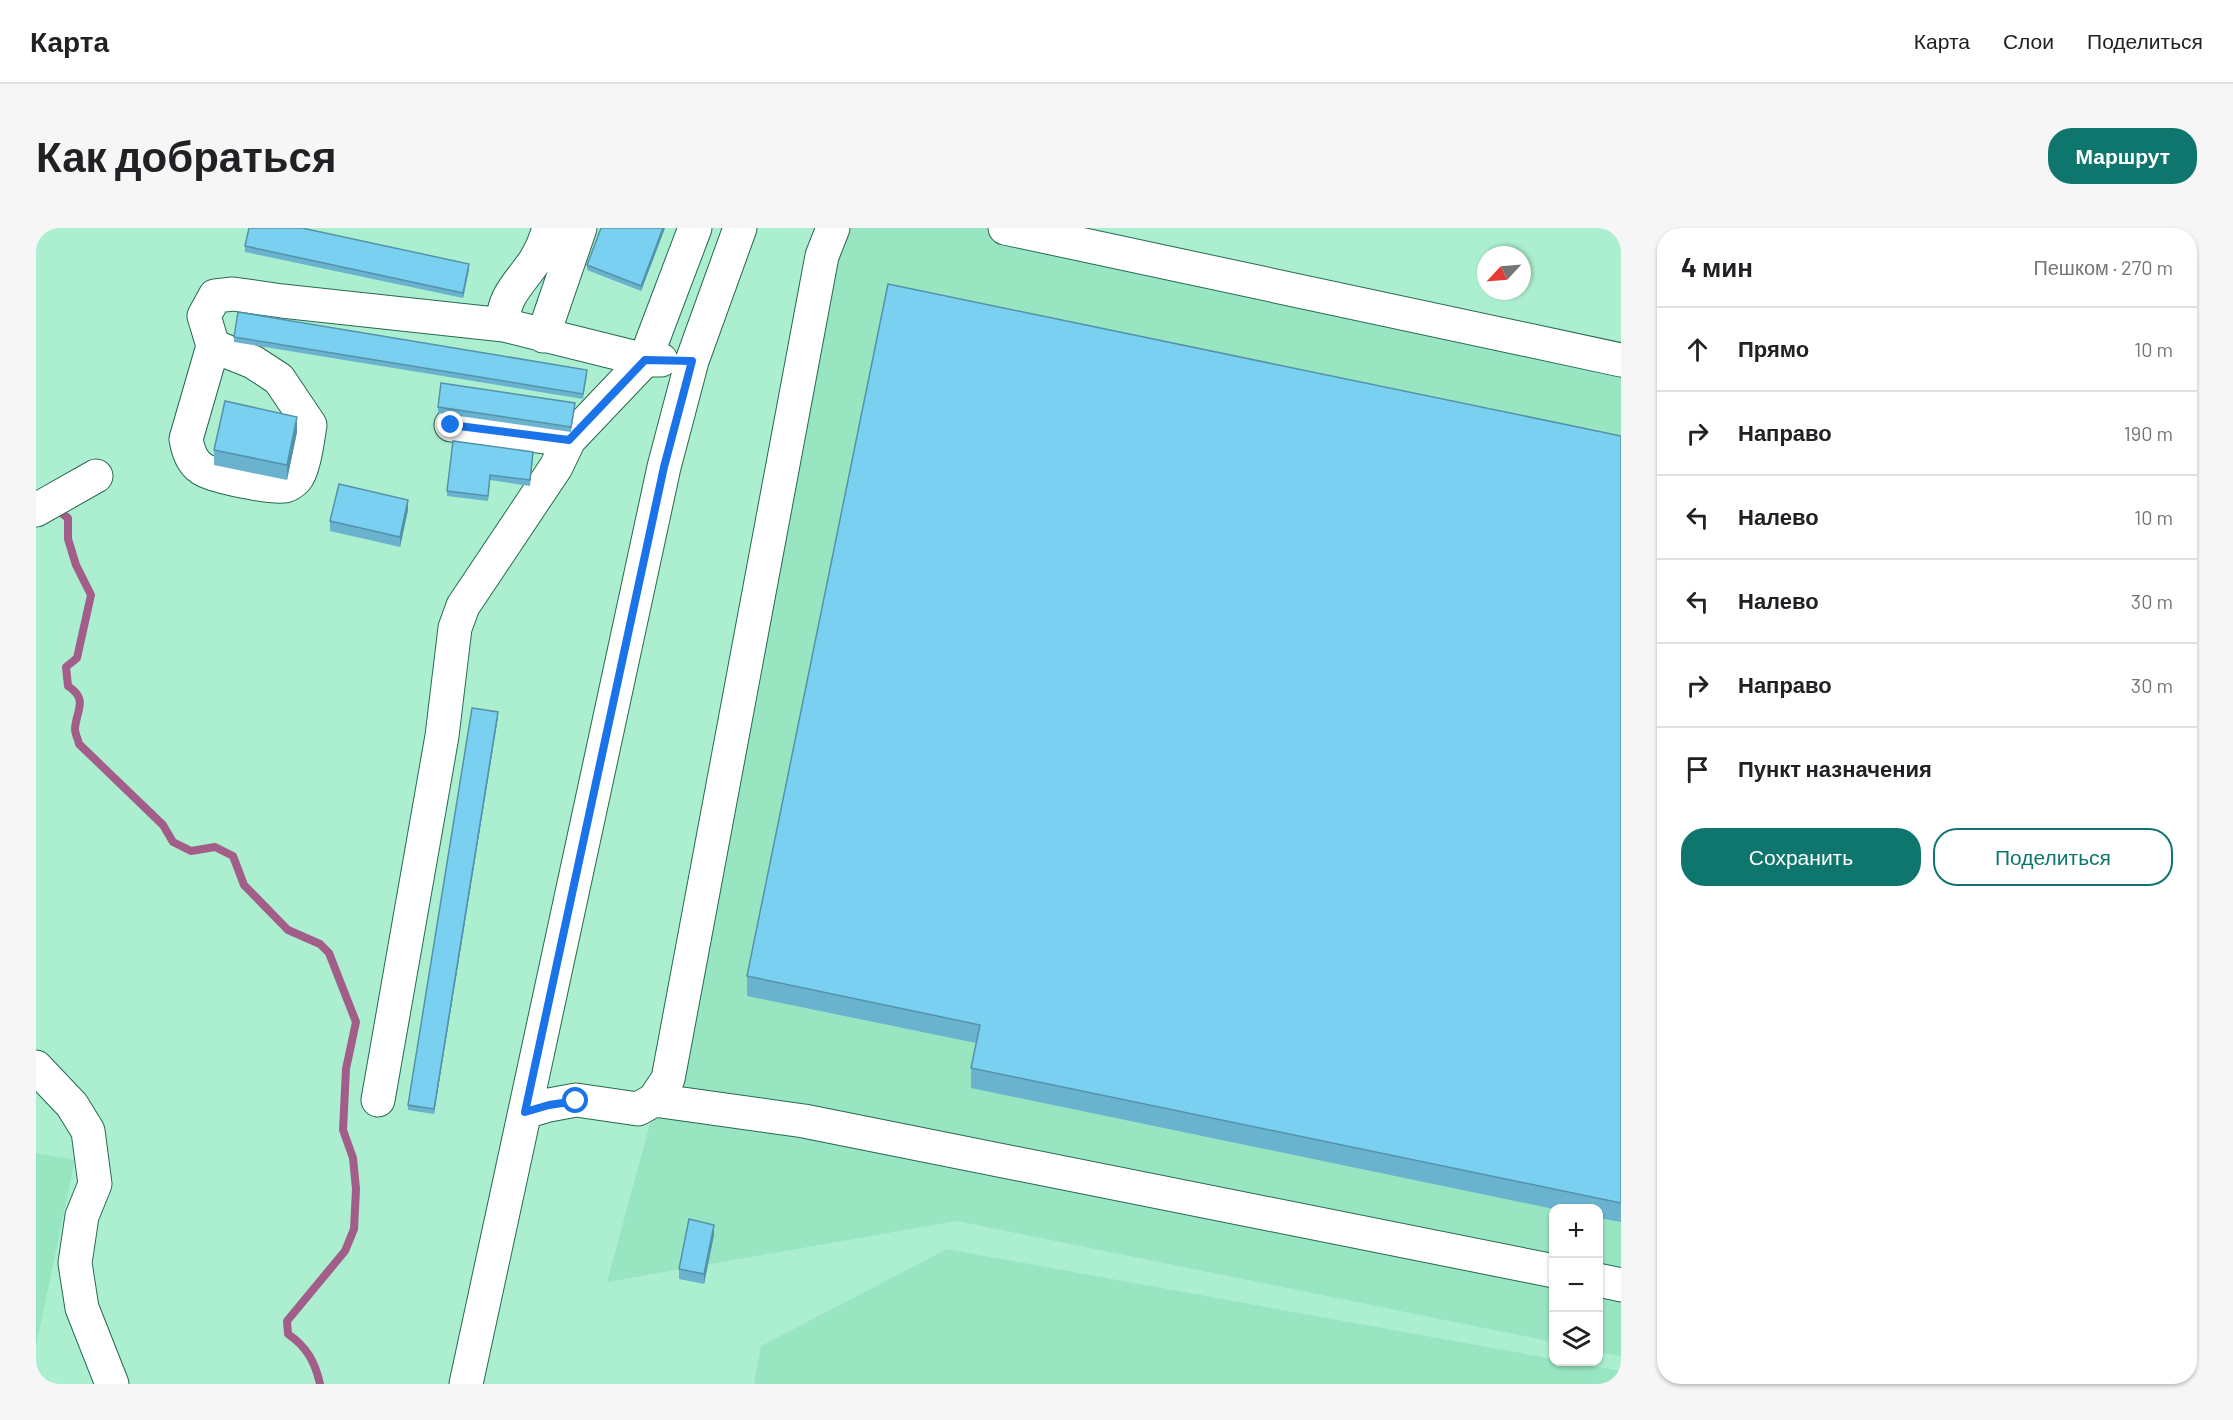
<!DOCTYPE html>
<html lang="ru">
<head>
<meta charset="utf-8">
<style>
	:root { --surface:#fff; --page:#f6f6f6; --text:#202124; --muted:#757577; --line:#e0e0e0; --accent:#0f766e }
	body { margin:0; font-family:Barlow,sans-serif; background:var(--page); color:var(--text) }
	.controls { position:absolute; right:18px; bottom:18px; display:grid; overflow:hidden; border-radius:12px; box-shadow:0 2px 4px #0004 }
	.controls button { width:54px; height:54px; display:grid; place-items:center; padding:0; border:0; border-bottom:2px solid var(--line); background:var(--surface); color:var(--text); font:30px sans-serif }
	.compass { position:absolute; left:1441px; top:18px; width:54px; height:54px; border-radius:50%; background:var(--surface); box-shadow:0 2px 4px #0004; rotate:244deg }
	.stop { position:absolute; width:18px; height:18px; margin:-14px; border:4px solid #1a73e8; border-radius:50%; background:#fff }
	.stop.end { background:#1a73e8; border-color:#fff; box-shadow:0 2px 6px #0008 }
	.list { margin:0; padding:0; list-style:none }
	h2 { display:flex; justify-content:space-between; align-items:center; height:78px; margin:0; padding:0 24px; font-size:26px }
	h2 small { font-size:20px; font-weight:400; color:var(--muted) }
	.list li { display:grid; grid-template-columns:39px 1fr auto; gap:18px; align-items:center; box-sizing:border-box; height:84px; padding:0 24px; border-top:2px solid var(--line) }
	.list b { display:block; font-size:22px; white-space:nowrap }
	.list em { font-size:20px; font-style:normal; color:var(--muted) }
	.actions { display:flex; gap:12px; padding:18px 24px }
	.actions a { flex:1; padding:14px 0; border:2px solid var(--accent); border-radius:24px; text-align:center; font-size:21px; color:var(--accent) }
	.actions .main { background:var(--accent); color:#fff }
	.icon { flex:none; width:33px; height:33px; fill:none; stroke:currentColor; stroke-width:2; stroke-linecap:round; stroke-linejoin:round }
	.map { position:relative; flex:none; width:1585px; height:1156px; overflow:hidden; border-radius:24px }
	header { display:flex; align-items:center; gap:36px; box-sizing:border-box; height:84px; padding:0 30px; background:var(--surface); border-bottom:2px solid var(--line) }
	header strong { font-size:28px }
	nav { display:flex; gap:33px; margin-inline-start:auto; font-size:21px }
	.intro { display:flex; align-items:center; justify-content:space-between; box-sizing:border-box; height:144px; padding:0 36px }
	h1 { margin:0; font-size:42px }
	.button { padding:15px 27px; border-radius:24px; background:var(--accent); color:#fff; font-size:21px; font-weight:700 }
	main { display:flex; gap:36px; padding:0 36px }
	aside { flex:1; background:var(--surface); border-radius:24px; box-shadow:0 2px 4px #0004 }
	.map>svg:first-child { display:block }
</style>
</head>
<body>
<header>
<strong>Карта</strong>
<nav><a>Карта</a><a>Слои</a><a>Поделиться</a></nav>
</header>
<div class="intro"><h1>Как добраться</h1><a class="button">Маршрут</a></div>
<main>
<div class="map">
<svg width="1585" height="1156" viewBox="0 0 1585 1156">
	<rect width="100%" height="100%" fill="#acefd0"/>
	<path fill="#98e5c2" d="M804 0H1040L1585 135V1128L1563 1124 1562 980H1518L1517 1114 921 993 571 1054 632 829Z
		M0 925 39 932 0 1118Z
		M911 1021 1517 1131 1518 1134H1532L1585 1143V1156H718L725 1118Z"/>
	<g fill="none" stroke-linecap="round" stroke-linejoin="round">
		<path stroke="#a25d89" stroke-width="8" d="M18 280 32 290V311L40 337 55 367 41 430 30 439 32 458C53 472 40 482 39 501 39 506 42 511 43 516L127 597 137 614 155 623 179 619 197 628 208 657 252 702 284 716 293 725 320 794 310 841 307 902 317 930 320 961 318 1001 309 1023 251 1093 252 1106C271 1119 279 1134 284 1156"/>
		<g stroke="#26694f" stroke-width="35">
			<path id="minor" d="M513 0C510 11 506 21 500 31 487 52 464 70 468 97L609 132H625
				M969 0 1585 132
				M507 108 544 0
				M177 118 217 134 243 151 274 197C272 209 268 243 260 251 257 254 253 257 249 258 234 260 181 249 168 242 156 236 152 223 150 211L177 118 168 88 179 68 197 66 246 73 468 97
				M415 197 533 212
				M0 282 60 248
				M0 839 36 877 52 903 59 956 46 988 39 1035 46 1080 76 1156
				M342 872 406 508 419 400 427 378 520 239 533 212 609 132 659 0
				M618 872 768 893 1518 1043
				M489 884 513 877 540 872 602 881 618 872 632 851 786 28 797 0
				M1562 1052 1585 1057
				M430 1156 628 239 656 133 704 0"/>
		</g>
		<use href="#minor" stroke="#fff" stroke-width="33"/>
	</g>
	<path fill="#69b3cf" d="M565 0H629L605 63 551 42V37Z
		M209 18 433 41 427 70 209 24Z
		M198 109 551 147 547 171 198 114Z
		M402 179 539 180 535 204 402 185Z
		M261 204 251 252 178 237V222Z
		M1585 208V994L1563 990V981H1518L935 860V840L940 815 711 768V748Z
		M497 229 494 258 454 252 452 273 411 268V263Z
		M372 282 364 319 294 303V293Z
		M462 489 398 886 372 882V877Z
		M678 1007 668 1056 643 1051V1041Z"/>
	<path fill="#5592a9" d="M627 0H629L605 63V58Z
		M433 36V41L427 70V65Z
		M261 189V204L251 252V237Z
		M372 272V282L364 319V309Z
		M462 484V489L398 886V881Z
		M678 997V1007L668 1056V1046Z"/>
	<path fill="#7ad0f1" stroke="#5592a9" stroke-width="1.5" d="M213 0H266L433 36 427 65 209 18Z
		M565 0H627L605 58 551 37Z
		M852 56 1585 208V975L935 840 944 797 711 748Z
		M202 84 551 142 547 166 198 109Z
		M405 155 539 175 535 199 402 179Z
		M189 173 261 189 251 237 178 222Z
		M417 213 497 224 494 252 454 247 452 268 411 263Z
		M303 256 372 272 364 309 294 293Z
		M436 480 462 484 398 881 372 877Z
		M653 991 678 997 668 1046 643 1041Z"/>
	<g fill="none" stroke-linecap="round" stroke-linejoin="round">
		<path stroke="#1a73e8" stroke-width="8" d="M415 197 533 212 609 132 656 133 628 239 489 884 513 877 540 873"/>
	</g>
</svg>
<div class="controls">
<button>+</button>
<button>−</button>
<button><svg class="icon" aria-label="layers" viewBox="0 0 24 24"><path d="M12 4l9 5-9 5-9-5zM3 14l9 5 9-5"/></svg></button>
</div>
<svg class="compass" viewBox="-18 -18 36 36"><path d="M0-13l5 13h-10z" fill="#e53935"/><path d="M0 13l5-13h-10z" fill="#757577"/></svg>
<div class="stop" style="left:540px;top:873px"></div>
<div class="stop end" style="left:415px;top:197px"></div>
</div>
<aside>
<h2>4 мин<small>Пешком · 270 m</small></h2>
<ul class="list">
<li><svg class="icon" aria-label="ahead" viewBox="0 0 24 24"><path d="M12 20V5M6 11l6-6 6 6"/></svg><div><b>Прямо</b></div><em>10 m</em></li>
<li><svg class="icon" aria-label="right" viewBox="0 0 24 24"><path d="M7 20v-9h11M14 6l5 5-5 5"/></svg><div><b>Направо</b></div><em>190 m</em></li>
<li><svg class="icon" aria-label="left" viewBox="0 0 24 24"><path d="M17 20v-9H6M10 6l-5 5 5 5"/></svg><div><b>Налево</b></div><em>10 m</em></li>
<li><svg class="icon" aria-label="left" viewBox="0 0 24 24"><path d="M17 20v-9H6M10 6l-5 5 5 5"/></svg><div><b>Налево</b></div><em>30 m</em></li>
<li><svg class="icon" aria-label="right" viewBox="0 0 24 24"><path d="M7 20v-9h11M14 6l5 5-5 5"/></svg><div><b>Направо</b></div><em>30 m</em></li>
<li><svg class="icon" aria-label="arrive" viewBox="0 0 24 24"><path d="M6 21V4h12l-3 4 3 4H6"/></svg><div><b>Пункт назначения</b></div></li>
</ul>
<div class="actions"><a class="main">Сохранить</a><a>Поделиться</a></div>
</aside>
</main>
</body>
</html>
